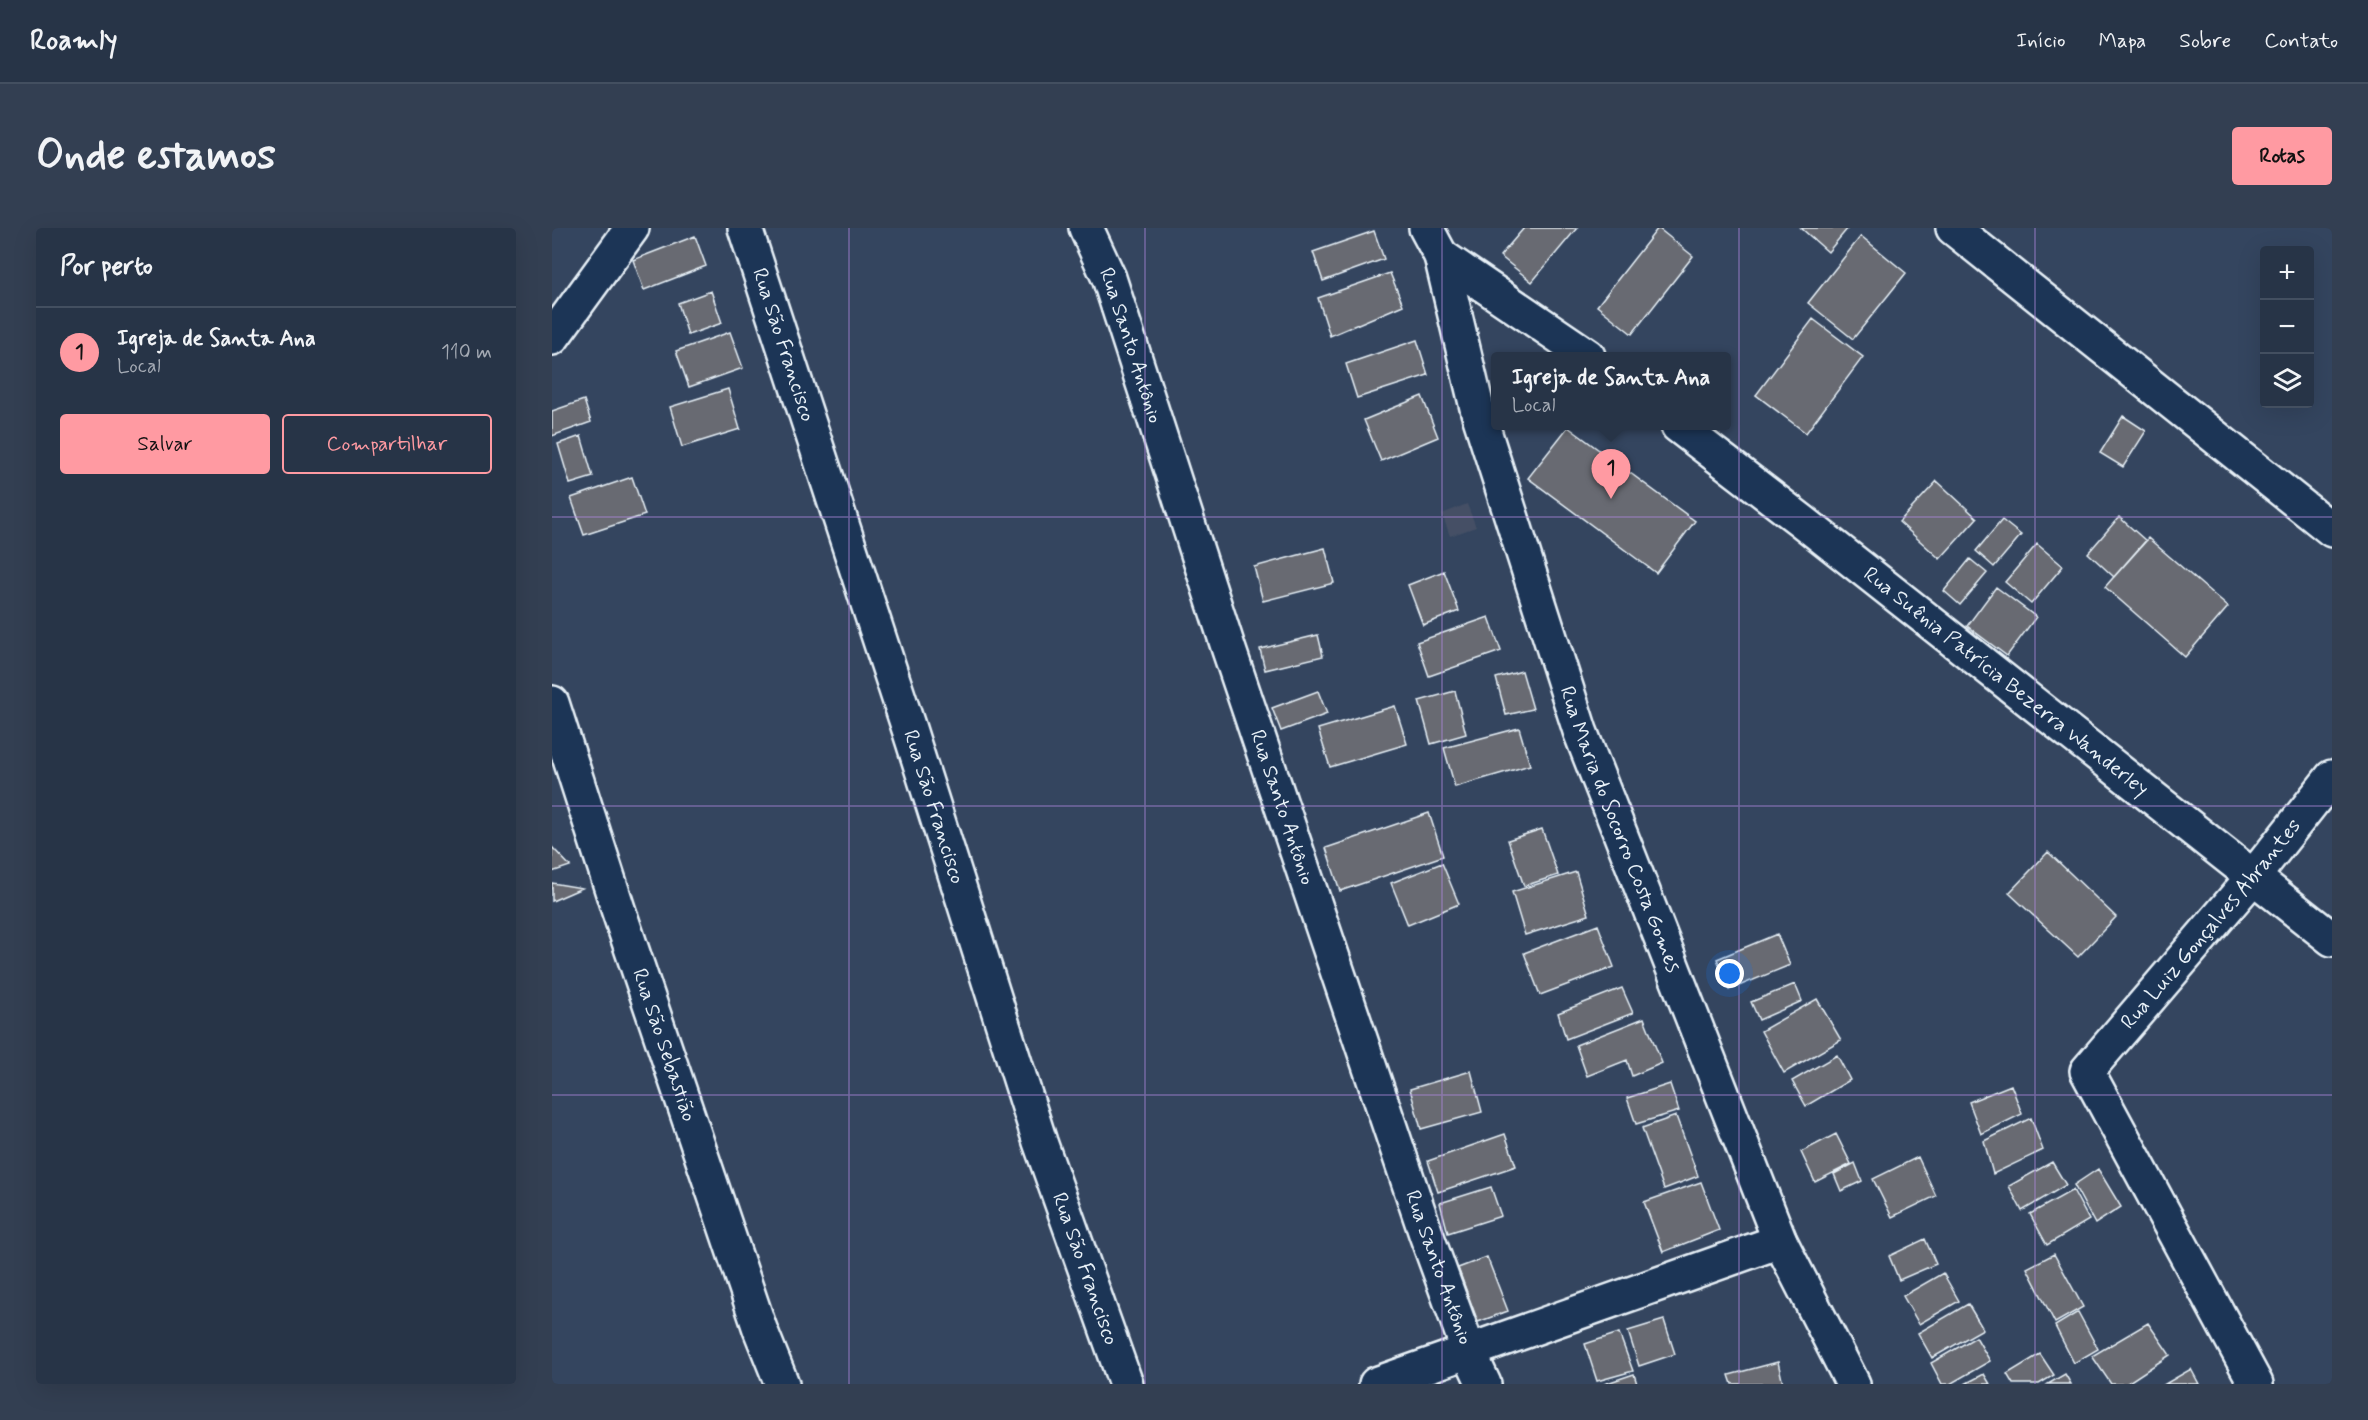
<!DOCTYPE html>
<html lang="pt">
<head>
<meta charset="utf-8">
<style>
	:root { --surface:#273447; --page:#333f52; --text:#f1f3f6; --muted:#a4aab4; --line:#434f60; --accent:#ff9aa2 }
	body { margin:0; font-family:Mynerve,sans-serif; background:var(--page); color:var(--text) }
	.controls { position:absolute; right:18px; top:18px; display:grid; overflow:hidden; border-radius:6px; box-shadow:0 6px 24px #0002 }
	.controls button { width:54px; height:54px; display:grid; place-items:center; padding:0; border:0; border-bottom:2px solid var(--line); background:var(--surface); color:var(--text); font:30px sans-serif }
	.you { position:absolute; left:1178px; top:746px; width:21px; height:21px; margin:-15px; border:4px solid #fff; border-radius:50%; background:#1a73e8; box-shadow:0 0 0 9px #1a73e833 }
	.badge { display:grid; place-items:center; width:39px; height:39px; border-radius:50%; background:var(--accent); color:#111; font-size:20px; font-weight:700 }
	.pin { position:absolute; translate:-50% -50px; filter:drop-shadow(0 2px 3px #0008) }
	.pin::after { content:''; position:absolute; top:32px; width:21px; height:18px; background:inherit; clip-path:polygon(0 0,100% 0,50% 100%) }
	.popup { position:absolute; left:939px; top:124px; width:240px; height:78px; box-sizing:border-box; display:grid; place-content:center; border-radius:6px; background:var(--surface); filter:drop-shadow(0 2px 4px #0005); font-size:20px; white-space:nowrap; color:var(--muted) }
	.popup b { font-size:22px; color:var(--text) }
	.popup::after { content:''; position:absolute; left:50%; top:100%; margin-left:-12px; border:12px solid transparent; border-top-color:var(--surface) }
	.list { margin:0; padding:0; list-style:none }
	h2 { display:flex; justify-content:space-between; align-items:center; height:78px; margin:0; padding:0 24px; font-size:26px }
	h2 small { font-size:20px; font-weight:400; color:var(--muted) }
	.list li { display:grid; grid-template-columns:39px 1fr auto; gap:18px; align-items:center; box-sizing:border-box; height:90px; padding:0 24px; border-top:2px solid var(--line) }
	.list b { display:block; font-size:22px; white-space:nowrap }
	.list p { margin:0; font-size:20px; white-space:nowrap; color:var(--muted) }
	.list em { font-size:20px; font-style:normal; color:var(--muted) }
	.actions { display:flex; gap:12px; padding:18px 24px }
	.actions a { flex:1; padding:14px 0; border:2px solid var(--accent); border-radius:6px; text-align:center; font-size:21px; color:var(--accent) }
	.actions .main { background:var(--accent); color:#111 }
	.icon { flex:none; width:33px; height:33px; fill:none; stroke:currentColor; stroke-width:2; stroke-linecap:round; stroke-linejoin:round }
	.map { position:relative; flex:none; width:1780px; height:1156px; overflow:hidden; border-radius:6px }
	header { display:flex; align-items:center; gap:36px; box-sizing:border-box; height:84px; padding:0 30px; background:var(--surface); border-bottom:2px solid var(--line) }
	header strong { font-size:28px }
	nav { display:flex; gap:33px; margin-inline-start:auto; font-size:21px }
	.intro { display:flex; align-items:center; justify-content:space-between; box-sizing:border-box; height:144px; padding:0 36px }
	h1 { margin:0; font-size:42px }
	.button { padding:15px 27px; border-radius:6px; background:var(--accent); color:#111; font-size:21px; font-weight:700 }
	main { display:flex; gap:36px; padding:0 36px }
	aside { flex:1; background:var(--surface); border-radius:6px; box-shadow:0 6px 24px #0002 }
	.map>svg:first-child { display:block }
</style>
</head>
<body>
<header>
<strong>Roamly</strong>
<nav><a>Início</a><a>Mapa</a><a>Sobre</a><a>Contato</a></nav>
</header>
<div class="intro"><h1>Onde estamos</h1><a class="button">Rotas</a></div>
<main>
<aside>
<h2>Por perto<small></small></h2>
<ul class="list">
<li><span class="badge">1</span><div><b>Igreja de Santa Ana</b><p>Local</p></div><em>110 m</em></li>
</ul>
<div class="actions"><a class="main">Salvar</a><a>Compartilhar</a></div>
</aside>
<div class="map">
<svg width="1780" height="1156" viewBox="0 0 1780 1156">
	<rect width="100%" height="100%" fill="#34455f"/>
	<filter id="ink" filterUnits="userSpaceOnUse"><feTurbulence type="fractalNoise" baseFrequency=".0167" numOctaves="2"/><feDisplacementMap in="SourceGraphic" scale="12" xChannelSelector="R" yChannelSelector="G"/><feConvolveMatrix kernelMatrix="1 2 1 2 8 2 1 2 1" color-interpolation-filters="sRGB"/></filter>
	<g filter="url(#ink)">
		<path fill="#445065" d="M915 276 924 299 898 308 890 286Z"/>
		<path fill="#686b72" stroke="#e8f1f8" stroke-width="1.5" d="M972 0H1025L980 54 948 28Z
			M1106 0 1141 28 1080 106 1045 78Z
			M1249 0H1296L1276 24Z
			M822 3 832 31 771 53 761 24Z
			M143 8 154 38 92 62 81 32Z
			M1309 8 1354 45 1301 111 1256 75Z
			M838 45 851 77 778 108 766 70Z
			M159 63 170 95 136 107 126 75Z
			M1261 91 1311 129 1254 205 1204 167Z
			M178 104 191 140 137 159 124 123Z
			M865 112 876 147 805 170 794 136Z
			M176 161 188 201 130 219 118 179Z
			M870 168 886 209 829 233 812 192Z
			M32 172 39 194 0 208V183Z
			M1571 188 1594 203 1571 239 1548 225Z
			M1016 199 1143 293 1104 345 976 250Z
			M29 208 41 249 18 256 6 216Z
			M80 249 93 287 32 307 19 270Z
			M1385 253 1425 290 1388 331 1347 294Z
			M1567 289 1594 313 1562 349 1536 325Z
			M1450 292 1469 307 1442 339 1424 323Z
			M1596 310 1676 379 1633 429 1553 359Z
			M1485 316 1511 338 1479 376 1453 354Z
			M773 320 782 355 711 373 702 339Z
			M1418 331 1435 345 1408 377 1392 363Z
			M892 343 907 383 871 397 856 357Z
			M1444 359 1484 389 1455 428 1415 398Z
			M937 389 949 423 877 448 865 414Z
			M766 407 771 428 713 442 708 421Z
			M970 443 981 481 954 487 944 450Z
			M766 463 775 486 729 503 720 480Z
			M903 463 914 506 879 516 867 473Z
			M843 478 855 516 778 539 766 501Z
			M967 500 978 537 903 559 892 520Z
			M877 585 891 628 788 663 774 620Z
			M990 601 1006 647 972 658 956 612Z
			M0 619 18 638 0 644Z
			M1496 624 1564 689 1526 729 1457 665Z
			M890 635 907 676 856 697 839 655Z
			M1024 644 1037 687 973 707 960 664Z
			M0 655 30 660 0 673Z
			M1046 697 1062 739 988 767 972 725Z
			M1225 706 1238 737 1177 762 1165 731Z
			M1243 756 1250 773 1207 792 1199 774Z
			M1070 760 1081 785 1014 811 1006 785Z
			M1265 771 1289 812 1232 845 1209 803Z
			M1092 790 1110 835 1080 848 1075 832 1035 848 1024 817Z
			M1285 827 1298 852 1254 878 1240 853Z
			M919 843 930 884 869 901 858 861Z
			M1118 856 1127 883 1084 896 1075 870Z
			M1459 857 1470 886 1429 906 1417 874Z
			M1124 888 1146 948 1112 961 1090 900Z
			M1479 890 1491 922 1441 946 1432 913Z
			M953 906 964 938 886 964 876 933Z
			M1284 906 1299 936 1263 954 1249 924Z
			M1366 929 1384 968 1340 989 1321 951Z
			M1500 934 1514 957 1470 983 1457 958Z
			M1303 935 1310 953 1289 963 1282 946Z
			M1546 941 1569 979 1543 996 1522 957Z
			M1149 954 1167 1002 1111 1024 1092 974Z
			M939 959 949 988 896 1005 888 975Z
			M1521 962 1537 992 1495 1017 1478 986Z
			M1373 1011 1384 1036 1347 1052 1337 1028Z
			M1502 1026 1531 1079 1503 1095 1475 1040Z
			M935 1029 956 1083 926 1094 906 1040Z
			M1391 1045 1407 1073 1367 1096 1351 1068Z
			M1416 1076 1431 1101 1380 1130 1366 1105Z
			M1526 1084 1546 1121 1522 1135 1503 1098Z
			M1112 1092 1123 1126 1087 1138 1076 1103Z
			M1596 1095 1618 1127 1574 1156H1559L1540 1128Z
			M1067 1105 1081 1143 1045 1153 1033 1116Z
			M1424 1109 1438 1133 1398 1156H1390L1379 1135Z
			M1488 1126 1502 1147 1487 1156H1461L1455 1146Z
			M1226 1134 1231 1156H1180L1177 1147Z
			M1639 1141 1647 1156H1613Z
			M1082 1146 1085 1156H1052Z
			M1432 1146 1438 1156H1413Z
			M1513 1146 1519 1156H1496Z"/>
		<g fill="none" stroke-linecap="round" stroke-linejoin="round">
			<g stroke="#e8f1f8" stroke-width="38">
				<g id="minor">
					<path id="s1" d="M193 0 357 501 488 914 574 1156"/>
					<path id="s2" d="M534 0 557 50 677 422 874 1006 917 1124 932 1156"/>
					<path id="s3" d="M874 0 889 28 926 184 1028 503 1228 1013 1301 1156"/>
					<path d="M1401 0 1780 302"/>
					<path d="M889 28 1036 128"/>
					<path d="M0 110 80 0"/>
					<path id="s4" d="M1126 198 1250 293 1780 711"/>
					<path id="s5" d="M0 475 66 681 208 1101 230 1156"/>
					<path d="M824 1156 1228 1013"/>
					<path id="s6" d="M1704 1156 1535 843 1701 649 1780 549"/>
				</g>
			</g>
			<use href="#minor" stroke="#1d3557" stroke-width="33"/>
		</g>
	</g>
	<path fill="none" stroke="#ac85d9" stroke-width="1.5" stroke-opacity="0.55" d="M297 0V1156M593 0V1156M890 0V1156M1187 0V1156M1483 0V1156M0 289H1780M0 578H1780M0 867H1780"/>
	<g text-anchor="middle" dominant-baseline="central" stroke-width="4.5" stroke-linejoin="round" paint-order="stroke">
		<g font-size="21" fill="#e8f1f8" stroke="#1d3557">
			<text stroke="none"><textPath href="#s1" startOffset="123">Rua São Francisco</textPath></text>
			<text stroke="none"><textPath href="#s2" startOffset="126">Rua Santo Antônio</textPath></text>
			<text stroke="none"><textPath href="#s4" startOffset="416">Rua Suênia Patrícia Bezerra Wanderley</textPath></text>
			<text stroke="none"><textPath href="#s1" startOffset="609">Rua São Francisco</textPath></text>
			<text stroke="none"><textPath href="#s2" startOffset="612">Rua Santo Antônio</textPath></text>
			<text stroke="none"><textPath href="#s3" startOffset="633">Rua Maria do Socorro Costa Gomes</textPath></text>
			<text stroke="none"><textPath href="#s6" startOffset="548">Rua Luiz Gonçalves Abrantes</textPath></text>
			<text stroke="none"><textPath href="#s5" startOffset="360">Rua São Sebastião</textPath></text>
			<text stroke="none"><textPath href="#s2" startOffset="1098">Rua Santo Antônio</textPath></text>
			<text stroke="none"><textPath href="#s1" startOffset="1095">Rua São Francisco</textPath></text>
		</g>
	</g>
</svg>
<div class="controls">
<button>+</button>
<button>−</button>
<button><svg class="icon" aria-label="layers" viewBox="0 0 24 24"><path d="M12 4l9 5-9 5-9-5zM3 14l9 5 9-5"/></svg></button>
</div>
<div class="you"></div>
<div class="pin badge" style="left:1059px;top:271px">1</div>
<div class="popup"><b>Igreja de Santa Ana</b>Local</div>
</div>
</main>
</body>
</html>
